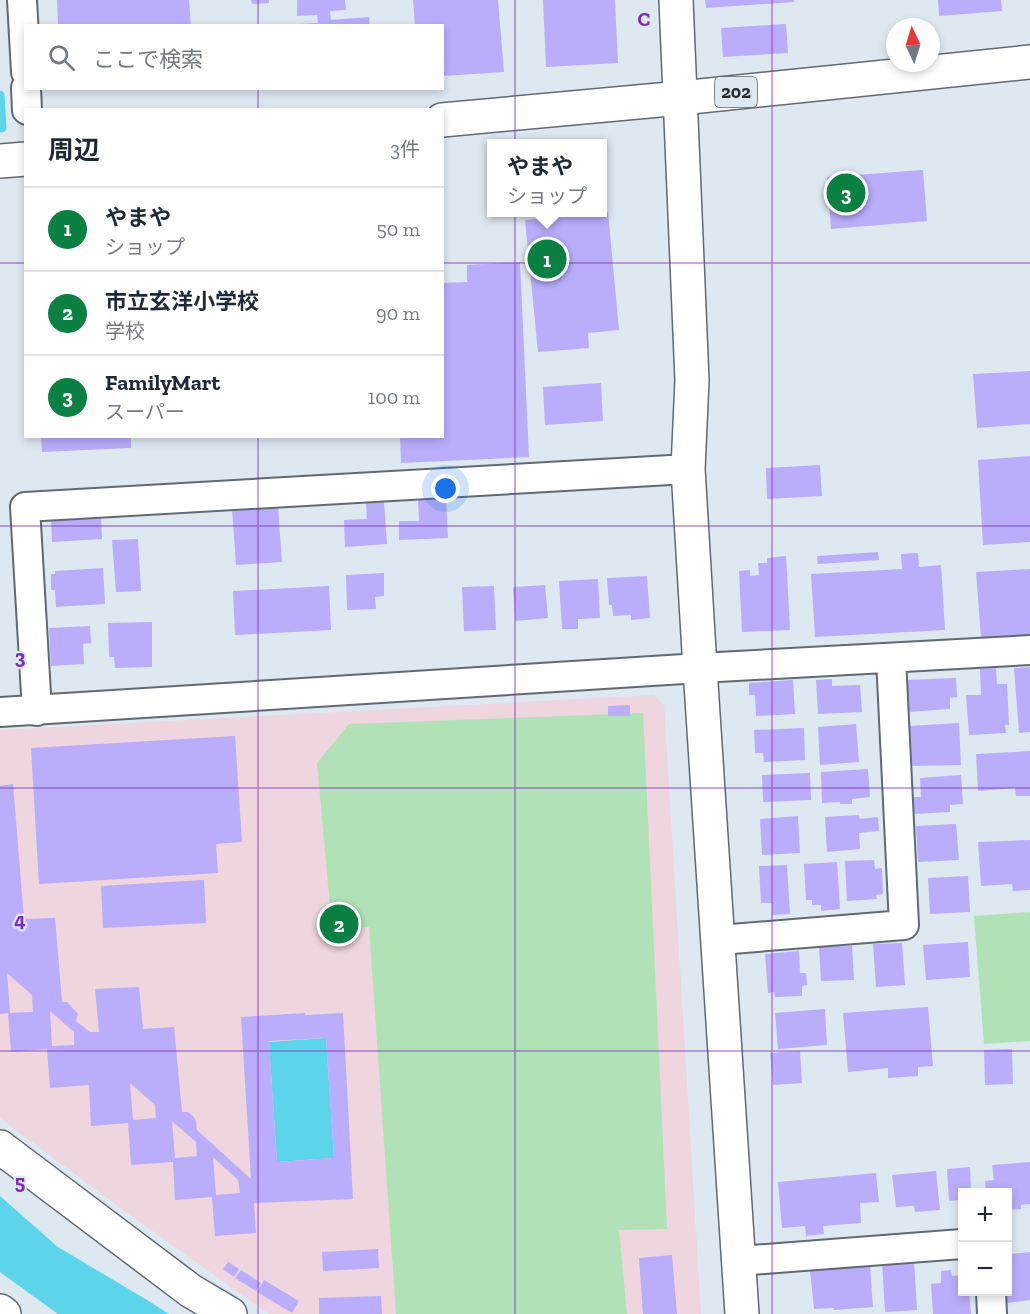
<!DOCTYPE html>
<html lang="ja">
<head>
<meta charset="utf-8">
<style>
	:root { --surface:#fff; --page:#f6f6f7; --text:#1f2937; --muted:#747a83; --line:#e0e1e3; --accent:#0b8043 }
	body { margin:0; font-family:"Zilla Slab","Noto Sans JP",serif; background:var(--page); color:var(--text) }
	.controls { position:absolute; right:18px; bottom:18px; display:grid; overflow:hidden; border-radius:0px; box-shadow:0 3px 9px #0003 }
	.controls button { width:54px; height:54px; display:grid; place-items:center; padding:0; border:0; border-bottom:2px solid var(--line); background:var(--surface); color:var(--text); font:30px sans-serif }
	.compass { position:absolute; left:886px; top:18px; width:54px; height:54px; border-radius:50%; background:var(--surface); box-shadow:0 3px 9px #0003; rotate:356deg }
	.you { position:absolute; left:446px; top:489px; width:21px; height:21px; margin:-15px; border:4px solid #fff; border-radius:50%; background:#1a73e8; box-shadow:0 0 0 9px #1a73e833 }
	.badge { display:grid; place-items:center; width:39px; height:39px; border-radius:50%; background:var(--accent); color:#fff; font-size:20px; font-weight:700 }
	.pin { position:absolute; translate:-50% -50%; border:3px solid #fff; box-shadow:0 2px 6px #0006 }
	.popup { position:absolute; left:487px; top:139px; width:120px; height:78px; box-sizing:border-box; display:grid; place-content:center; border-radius:0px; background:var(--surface); filter:drop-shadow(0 2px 4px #0005); font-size:20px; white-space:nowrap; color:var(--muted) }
	.popup b { font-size:22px; color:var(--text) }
	.popup::after { content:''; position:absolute; left:50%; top:100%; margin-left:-12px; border:12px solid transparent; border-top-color:var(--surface) }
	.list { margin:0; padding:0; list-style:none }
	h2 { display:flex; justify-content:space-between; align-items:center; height:78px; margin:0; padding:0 24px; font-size:26px }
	h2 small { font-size:20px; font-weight:400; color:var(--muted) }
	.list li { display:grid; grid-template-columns:39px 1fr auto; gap:18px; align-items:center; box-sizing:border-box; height:84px; padding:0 24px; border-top:2px solid var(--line) }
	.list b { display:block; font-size:22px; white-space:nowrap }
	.list p { margin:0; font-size:20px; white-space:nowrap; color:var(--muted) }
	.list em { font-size:20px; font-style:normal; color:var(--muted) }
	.icon { flex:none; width:33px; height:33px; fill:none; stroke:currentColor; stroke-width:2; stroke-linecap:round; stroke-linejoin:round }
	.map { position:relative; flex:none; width:1030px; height:1314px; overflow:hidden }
	.search { position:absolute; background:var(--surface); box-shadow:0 3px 9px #0003; left:24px; top:24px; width:420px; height:66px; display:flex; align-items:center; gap:15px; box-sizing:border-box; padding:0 21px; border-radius:0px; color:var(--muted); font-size:22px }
	.panel { position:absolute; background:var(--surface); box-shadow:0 3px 9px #0003; left:24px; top:108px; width:420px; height:330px; border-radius:0px }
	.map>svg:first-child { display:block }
</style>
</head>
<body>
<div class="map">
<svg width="1030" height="1314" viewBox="0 0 1030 1314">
	<rect width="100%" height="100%" fill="#dee8f1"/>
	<path fill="#eed5de" d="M654 695 664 705 701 1314H269L126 1212 0 1118V730Z"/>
	<path fill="#b1e2b7" d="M643 713 667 1229 619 1230 627 1314H396L369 927 332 928 317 763 349 724Z
		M1030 912V1041L984 1044 974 916Z"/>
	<path fill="#5cd5ea" d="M326 1038 334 1158 277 1162 269 1042Z
		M0 1196 58 1247 147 1300 169 1314H58L0 1272Z"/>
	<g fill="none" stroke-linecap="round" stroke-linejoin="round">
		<path stroke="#5cd5ea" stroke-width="9" d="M0 95 2 128"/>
	</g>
	<path fill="#baadfc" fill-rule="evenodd" d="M57 0H189L191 26H58Z
		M251 0H269V3L252 4Z
		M297 0H345L346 10 330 11 331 20 369 17 370 26H299V24L318 23 317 15 297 16Z
		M413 0H498L504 72 442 76V26H415Z
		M543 0H615L618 63 546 67Z
		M705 0H794V2L706 8Z
		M938 0H1001L1002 11 939 16Z
		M786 24 788 53 723 57 721 28Z
		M923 170 927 221 831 229 827 177Z
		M608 212 619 330 588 333 589 348 538 352 525 220Z
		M520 262 529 457 401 463 400 436H442V283L467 282V265Z
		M1030 371V424L977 428 973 374Z
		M601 383 603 421 545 425 543 387Z
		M41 436H131V448L42 452Z
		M1030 456V542L983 545 978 460Z
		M820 465 822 496 767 499 766 468Z
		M446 498 448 538 399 540V521H419L418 500Z
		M384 502 387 544 345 547 344 520 367 519 366 503Z
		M278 506 282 562 236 565 232 509Z
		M101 514 102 539 52 542 51 517Z
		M138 539 141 591 116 592 112 540Z
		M878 552 879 560 818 564 817 556Z
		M918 553 919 567 941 565 945 630 815 637 811 574 902 569 901 554Z
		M786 556 790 630 742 632 739 571 750 570V576L759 575 758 563H767V558Z
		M103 568 105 604 56 607 55 590H51V574H55V571Z
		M1030 569V635L981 638 976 572Z
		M384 573V596L375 597 376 609 347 610 346 575Z
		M647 576 650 618 631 620V615L613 616 612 605H609L607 578Z
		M598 579 600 618 578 619V629H562L559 581Z
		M545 585 548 618 515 621 513 587Z
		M329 586 331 630 235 635 233 591Z
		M494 586 496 630 464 631 462 587Z
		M152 622V667L115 668 114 657H109L108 623Z
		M90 626 91 643 83 644 84 664 51 666 49 628Z
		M1030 667V732L1019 733 1014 668Z
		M996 668 997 684H1007L1009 725H1005L1006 733 969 735 966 695H981L980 669Z
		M956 678 957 697 950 698V709L908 712 906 680Z
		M832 679V686L860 685 862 712 818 714 816 680Z
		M793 680 795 714 756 716 755 695H749V683Z
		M630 705V716H608V706Z
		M959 723 961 765 911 766 909 726Z
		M856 724 859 762 820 765 818 727Z
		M804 728 805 760 764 762 763 753H755L754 730Z
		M235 736 242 842 216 844 218 873 39 884 31 748Z
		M1030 751V796H1016L1015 788 978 791 976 754Z
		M868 769 870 797 852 799V804H840V802L822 803 821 772Z
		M810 773 811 800 763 802 762 775Z
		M961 775 963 804 950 805V812L913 814 912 797H921L920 778Z
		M13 784 24 919 55 918 62 1002H67L78 1014 76 1021 90 1032H99L95 989 139 987 143 1029 174 1027 182 1112H188L194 1117 196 1122 197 1130 251 1179 241 1017 305 1013V1015L343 1013 353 1199 254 1203 256 1233 215 1236 212 1197 175 1200 173 1162 131 1165 128 1123 91 1126 89 1085 50 1088 47 1049 11 1052 8 1013 0 1014V786ZM7 973 32 995 33 1012 10 1013ZM50 1011 74 1032V1045L52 1046ZM326 1038 334 1158 277 1162 269 1041ZM130 1083 155 1105 156 1118 133 1120ZM172 1121 196 1142 197 1156 175 1158ZM213 1157 238 1180 240 1193 216 1195Z
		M859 815 860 819 878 817 879 831 859 833 860 849 827 852 825 817Z
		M798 816 800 853 762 855 760 819Z
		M956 824 959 860 918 862 916 826Z
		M1030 840V890L1013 891 1012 884 981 886 978 842Z
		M874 860 875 869 882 868 883 894 876 895 877 899 847 901 845 861Z
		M837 862 840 909 821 911V905H812V900H806L804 864Z
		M787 865 790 914 772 915V903H761L759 866Z
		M968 876 970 912 930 914 928 878Z
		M204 880 206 923 103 928 101 886Z
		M968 942 970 977 926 980 923 945Z
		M902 943 905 985 876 987 873 944Z
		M852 946 854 980 821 981 819 947Z
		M799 951 800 973H806L807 985 802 986V996L775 997 774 992 768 993 765 954Z
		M928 1007 933 1066 918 1067V1076L888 1078V1068L848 1072 843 1013Z
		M825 1009 827 1045 778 1049 775 1013Z
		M1012 1049 1013 1084 985 1085 984 1050Z
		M800 1051 802 1083 773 1085 770 1053Z
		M1030 1162V1204L1021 1205V1209L1008 1210V1192H986L985 1181 994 1180 992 1165Z
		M970 1167 971 1192H962V1200L949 1201 947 1169Z
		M936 1171 940 1210 915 1212 914 1206 896 1207 892 1175Z
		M876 1173 879 1202 860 1203 861 1223 823 1226 824 1234 806 1236 805 1226 782 1228 778 1182Z
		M378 1249 379 1268 323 1271 322 1252Z
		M1030 1252V1300L1007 1303 1006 1292H1008V1260H1011L1010 1254Z
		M672 1255 677 1314H643L639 1258Z
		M914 1261 917 1310 885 1312 882 1263Z
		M228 1262 239 1269 234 1277 223 1269Z
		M870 1266 873 1307 834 1310V1308L814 1309 810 1270Z
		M241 1270 261 1283 256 1291 235 1278Z
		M951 1270 952 1276 962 1275V1292H969L971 1314H933L931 1284 941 1283V1271Z
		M264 1280 299 1301 292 1313 257 1292Z
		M381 1296 382 1314H319V1298Z"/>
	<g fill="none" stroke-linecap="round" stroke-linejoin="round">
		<g stroke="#616971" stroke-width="32">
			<path id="minor" d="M22 0 26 72
				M26 88 27 110
				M37 711 25 507 688 469
				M0 712 700 668 1030 650
				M719 940 904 925 891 658
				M738 1261 962 1244
				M991 1292 992 1314"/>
		</g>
		<g stroke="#616971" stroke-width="36">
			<path id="tertiary" d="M676 0 692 380 688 469 700 668 742 1314
				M0 1147 191 1291 230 1314
				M0 1311 4 1314"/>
		</g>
		<g stroke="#616971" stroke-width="36">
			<path id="trunk" d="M442 120 681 98 1030 62
				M0 161 26 159"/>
		</g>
		<use href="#minor" stroke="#fff" stroke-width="28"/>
		<use href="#tertiary" stroke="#fff" stroke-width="33"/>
		<use href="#trunk" stroke="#fff" stroke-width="33"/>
	</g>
	<path fill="none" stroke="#7b2cbf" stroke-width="1.5" stroke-opacity="0.55" d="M258 0V26M515 0V1314M772 0V1314M258 88V110M0 263H26M442 263H1030M258 436V1314M0 526H1030M0 788H1030M0 1051H1030"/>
	<g text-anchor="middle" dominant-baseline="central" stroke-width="4.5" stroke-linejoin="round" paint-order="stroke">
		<rect fill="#dee8f1" stroke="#5e6468" stroke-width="1.5" x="715" y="77" width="42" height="30" rx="4.5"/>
		<g font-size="18" font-weight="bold" fill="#272b2e">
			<text x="736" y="92">202</text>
		</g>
	</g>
	<g font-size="20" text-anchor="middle" font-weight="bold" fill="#7b2cbf" stroke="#dee8f1" stroke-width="4.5" stroke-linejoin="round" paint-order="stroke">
		<text x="644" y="26">C</text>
		<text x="20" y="664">3</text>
		<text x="20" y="927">4</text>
		<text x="20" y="1189">5</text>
	</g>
</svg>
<div class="controls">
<button>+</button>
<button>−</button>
</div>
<svg class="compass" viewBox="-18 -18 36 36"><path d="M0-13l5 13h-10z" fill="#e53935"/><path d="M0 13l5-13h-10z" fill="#747a83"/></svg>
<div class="you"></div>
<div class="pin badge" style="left:547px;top:259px">1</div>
<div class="popup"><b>やまや</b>ショップ</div>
<div class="pin badge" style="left:339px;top:924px">2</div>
<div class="pin badge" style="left:846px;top:193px">3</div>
<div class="search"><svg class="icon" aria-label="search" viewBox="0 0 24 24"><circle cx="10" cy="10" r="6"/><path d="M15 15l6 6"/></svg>ここで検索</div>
<section class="panel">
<h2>周辺<small>3件</small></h2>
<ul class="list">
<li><span class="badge">1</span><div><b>やまや</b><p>ショップ</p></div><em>50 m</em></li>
<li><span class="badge">2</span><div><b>市立玄洋小学校</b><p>学校</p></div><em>90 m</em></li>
<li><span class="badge">3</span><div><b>FamilyMart</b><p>スーパー</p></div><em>100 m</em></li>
</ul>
</section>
</div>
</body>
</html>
